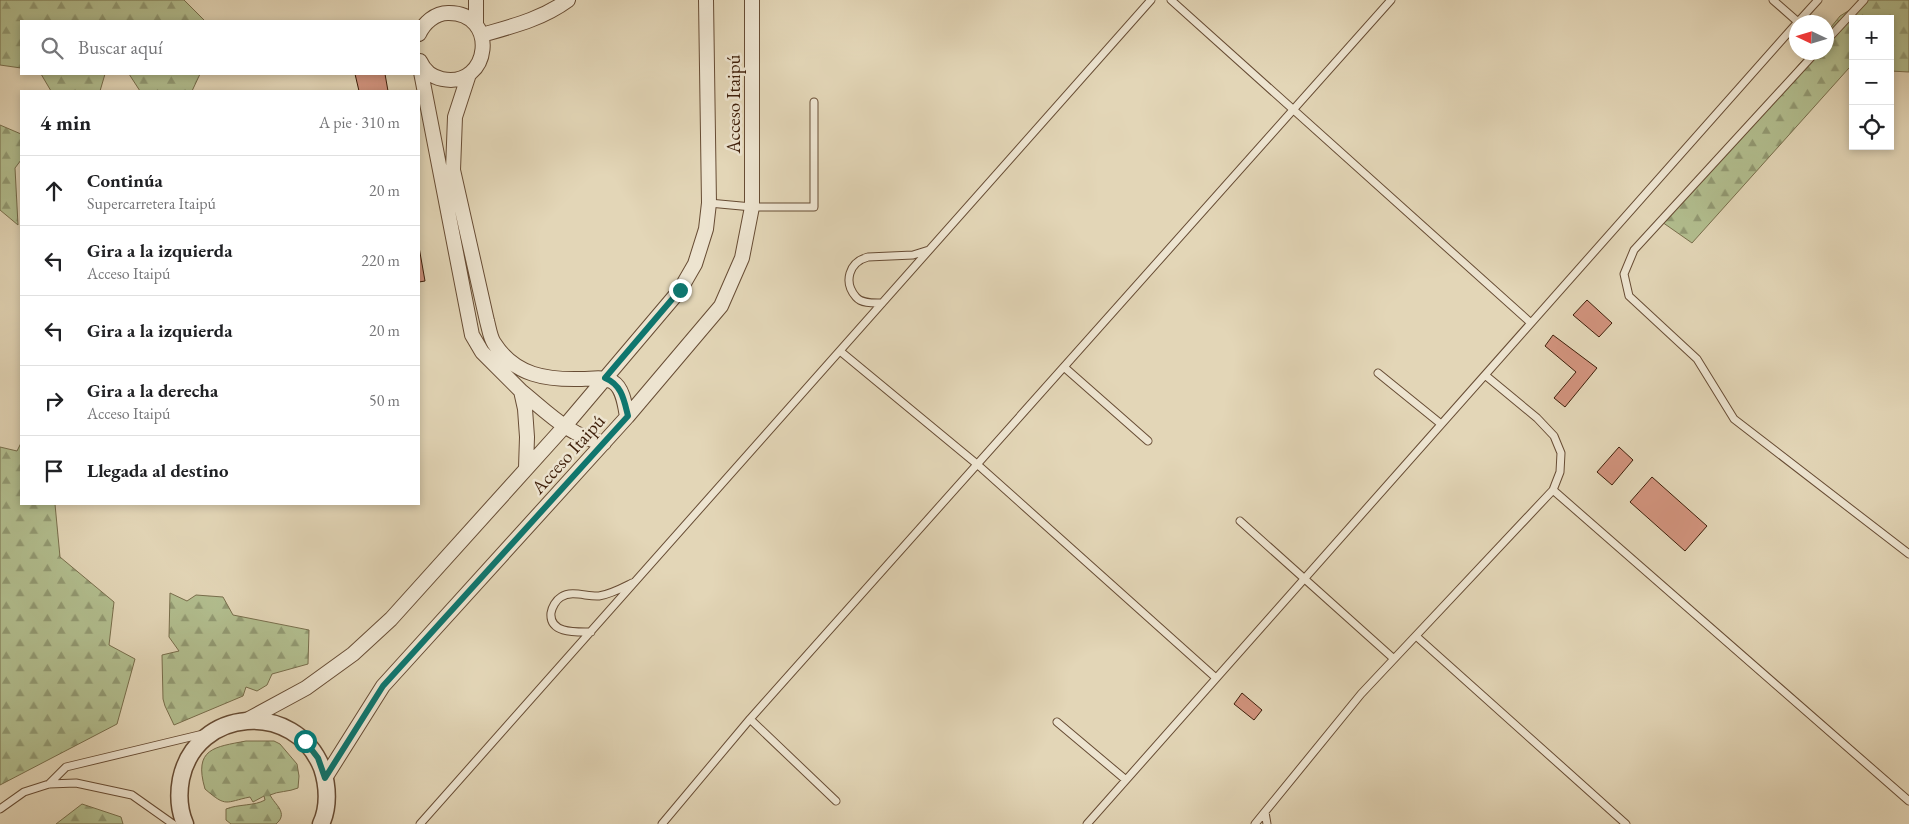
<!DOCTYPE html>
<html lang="es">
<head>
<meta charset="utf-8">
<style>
	:root { --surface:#fff; --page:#f6f6f6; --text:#202124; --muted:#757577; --line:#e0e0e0 }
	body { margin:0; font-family:"EB Garamond",serif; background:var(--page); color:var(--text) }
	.controls { position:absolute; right:15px; top:15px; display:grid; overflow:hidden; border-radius:0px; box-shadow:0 2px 8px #0003 }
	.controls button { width:45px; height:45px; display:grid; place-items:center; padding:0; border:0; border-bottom:1px solid var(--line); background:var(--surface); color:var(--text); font:25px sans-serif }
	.compass { position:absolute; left:1789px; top:15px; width:45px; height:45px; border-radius:50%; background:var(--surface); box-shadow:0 2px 8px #0003; rotate:274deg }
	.stop { position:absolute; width:15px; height:15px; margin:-11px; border:4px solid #0f766e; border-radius:50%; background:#fff }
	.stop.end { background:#0f766e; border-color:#fff; box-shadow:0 1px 5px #0008 }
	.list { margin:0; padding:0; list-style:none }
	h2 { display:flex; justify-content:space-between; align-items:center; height:65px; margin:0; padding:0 20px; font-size:21px }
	h2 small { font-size:16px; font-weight:400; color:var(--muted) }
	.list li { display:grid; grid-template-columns:32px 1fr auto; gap:15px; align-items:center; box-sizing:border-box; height:70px; padding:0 20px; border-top:1px solid var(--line) }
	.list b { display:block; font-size:19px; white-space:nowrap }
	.list p { margin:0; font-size:16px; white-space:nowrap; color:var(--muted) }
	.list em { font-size:16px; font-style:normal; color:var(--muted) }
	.icon { flex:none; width:28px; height:28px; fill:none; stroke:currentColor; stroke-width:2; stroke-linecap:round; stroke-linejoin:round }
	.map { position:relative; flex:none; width:1909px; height:824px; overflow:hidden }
	.search { position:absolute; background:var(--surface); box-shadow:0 2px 8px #0003; left:20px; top:20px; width:400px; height:55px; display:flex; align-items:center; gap:12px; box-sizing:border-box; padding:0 18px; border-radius:0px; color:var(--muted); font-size:19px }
	.panel { position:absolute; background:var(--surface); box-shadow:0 2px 8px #0003; left:20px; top:90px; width:400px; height:415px; border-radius:0px }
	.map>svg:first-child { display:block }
</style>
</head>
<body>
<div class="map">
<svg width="1909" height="824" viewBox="0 0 1909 824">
	<defs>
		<pattern id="forest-firs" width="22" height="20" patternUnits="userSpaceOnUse" patternTransform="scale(1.25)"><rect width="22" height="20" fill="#b2be8f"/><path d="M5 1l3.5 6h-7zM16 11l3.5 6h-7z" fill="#929a73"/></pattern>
	</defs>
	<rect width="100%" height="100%" fill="#e3d6b7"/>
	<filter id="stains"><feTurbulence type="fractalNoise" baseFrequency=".004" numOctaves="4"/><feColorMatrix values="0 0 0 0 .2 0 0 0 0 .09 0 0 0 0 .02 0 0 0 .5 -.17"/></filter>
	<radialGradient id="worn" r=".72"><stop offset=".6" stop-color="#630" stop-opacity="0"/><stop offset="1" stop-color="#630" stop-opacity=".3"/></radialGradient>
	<path fill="url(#forest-firs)" stroke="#786e4c" d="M0 0H184L205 21H21V68L0 65Z
		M1866 0H1909V72L1890 71V19H1853V68H1849L1692 243 1662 222 1809 53 1826 52 1827 32 1840 16Z
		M41 74H105L100 91H51Z
		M129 74H200L192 91H140Z
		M0 125 21 134V160L15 168 18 225 0 210Z
		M21 443V504H55L60 557 114 602 109 645 135 659 117 724 0 785V447L17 451Z
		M170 593 187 601 196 595 223 597 233 615 309 630 308 664 272 674 267 685 257 691 246 687 243 696 174 725 165 706 163 699 162 655 179 651 169 637Z
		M246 741H274L280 744 297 764 299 776 298 788C289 792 278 791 270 795 275 805 289 813 276 824H231L226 820V809C238 804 255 806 265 800L264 796 253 802 250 797C225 802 227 808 205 789 193 748 215 747 246 741Z
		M82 804 121 817 123 824H56Z"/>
	<path fill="#d1937d" stroke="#3e1e09" d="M355 74H385L388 91H359Z
		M419 247 425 281 419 282Z
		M1587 300 1612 323 1599 337 1573 315Z
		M1553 335 1597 368 1565 407 1554 398 1576 372 1545 346Z
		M1619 447 1633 460 1612 485 1597 472Z
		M1652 477 1707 526 1685 551 1630 502Z
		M1242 693 1262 710 1254 720 1234 704Z"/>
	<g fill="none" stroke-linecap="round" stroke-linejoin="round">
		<g stroke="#674c34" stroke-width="9">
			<path id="service" d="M1171 0 1531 323
				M1773 0 1798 22 1818 0
				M1826 41 1864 0
				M1816 52 1634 250 1624 274 1629 296 1697 359 1734 419 1909 554
				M709 203 752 207H814V102
				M882 303C874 303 862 304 856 297 843 282 849 262 868 257L913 255 929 250
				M840 351 978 465 1216 678
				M1064 367 1148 441
				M1378 373 1441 424
				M1553 490 1909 801
				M1240 521 1394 659
				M591 632C577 632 549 634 551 613 552 607 556 600 561 597 572 590 587 597 599 596 611 594 622 588 632 583
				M1416 636 1626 824
				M750 719 836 801
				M1057 722 1126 780
				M49 784 66 767 203 734
				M0 809 24 792 49 784 76 783 132 795 173 824
				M1265 812 1267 824
				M420 824 1151 0
				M662 824 750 719 1391 0
				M1087 824 1796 24
				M1255 824 1361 694 1553 490 1560 472 1561 453 1554 436 1537 418 1485 375"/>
		</g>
		<g stroke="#674c34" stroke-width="16">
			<path id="minor" d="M476 0V25
				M419 34C424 23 435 13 448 13 499 12 491 89 442 79 432 77 424 70 420 61
				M482 35C513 26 542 19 568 0
				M419 62 472 335 482 352 521 391 525 409 527 437 526 468
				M469 74 455 117 453 170 487 321C489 328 490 337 494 343 515 376 547 380 582 379 592 379 604 376 613 382 623 388 625 405 627 417
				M521 391C546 411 570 437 604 443
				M247 720 306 688 353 654 391 619 564 427 680 290 695 264 706 229 709 203 706 0
				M325 778 383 686 627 417 721 306 742 258 752 207V0"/>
		</g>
		<g stroke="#674c34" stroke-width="19">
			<path id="tertiary" d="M185 824C179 810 178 795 181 779 196 707 295 700 322 768 328 786 329 807 321 824"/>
		</g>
		<use href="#service" stroke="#ede4d0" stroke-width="7"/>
		<use href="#minor" stroke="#ede4d0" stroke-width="14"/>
		<use href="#tertiary" stroke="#ede4d0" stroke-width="16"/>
	</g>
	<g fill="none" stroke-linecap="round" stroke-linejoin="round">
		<path stroke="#0f766e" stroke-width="6" d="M305 741 318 758 325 778 383 686 628 416C624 400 622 385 605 378L680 290"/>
	</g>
	<g text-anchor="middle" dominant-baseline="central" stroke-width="5" stroke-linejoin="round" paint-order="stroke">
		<g font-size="19" fill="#3e1e09" stroke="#ede4d0">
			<text transform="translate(733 104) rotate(-90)">Acceso Itaipú</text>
			<text transform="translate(568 454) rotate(-48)">Acceso Itaipú</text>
		</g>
	</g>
	<rect width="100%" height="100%" filter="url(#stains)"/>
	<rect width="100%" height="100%" fill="url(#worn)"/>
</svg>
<div class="controls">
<button>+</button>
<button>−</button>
<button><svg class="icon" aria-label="locate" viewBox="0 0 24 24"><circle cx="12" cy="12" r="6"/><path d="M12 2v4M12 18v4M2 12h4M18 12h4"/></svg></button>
</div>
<svg class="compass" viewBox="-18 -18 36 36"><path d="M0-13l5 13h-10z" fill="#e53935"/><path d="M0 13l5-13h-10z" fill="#757577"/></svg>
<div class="stop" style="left:305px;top:741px"></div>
<div class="stop end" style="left:680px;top:290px"></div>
<div class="search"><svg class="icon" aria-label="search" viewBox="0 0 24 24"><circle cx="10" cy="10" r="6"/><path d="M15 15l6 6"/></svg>Buscar aquí</div>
<section class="panel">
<h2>4 min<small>A pie · 310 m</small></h2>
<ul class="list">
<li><svg class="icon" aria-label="ahead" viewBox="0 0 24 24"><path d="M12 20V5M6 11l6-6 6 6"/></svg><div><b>Continúa</b><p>Supercarretera Itaipú</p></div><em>20 m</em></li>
<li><svg class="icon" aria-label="left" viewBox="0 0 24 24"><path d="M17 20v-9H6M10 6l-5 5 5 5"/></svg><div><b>Gira a la izquierda</b><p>Acceso Itaipú</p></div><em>220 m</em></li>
<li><svg class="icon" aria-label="left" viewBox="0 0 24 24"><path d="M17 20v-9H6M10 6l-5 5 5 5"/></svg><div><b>Gira a la izquierda</b></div><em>20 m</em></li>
<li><svg class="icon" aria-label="right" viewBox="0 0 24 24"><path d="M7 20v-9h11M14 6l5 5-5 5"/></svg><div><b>Gira a la derecha</b><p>Acceso Itaipú</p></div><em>50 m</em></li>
<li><svg class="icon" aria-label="arrive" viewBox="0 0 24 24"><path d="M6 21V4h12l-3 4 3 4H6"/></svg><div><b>Llegada al destino</b></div></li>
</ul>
</section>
</div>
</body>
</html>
